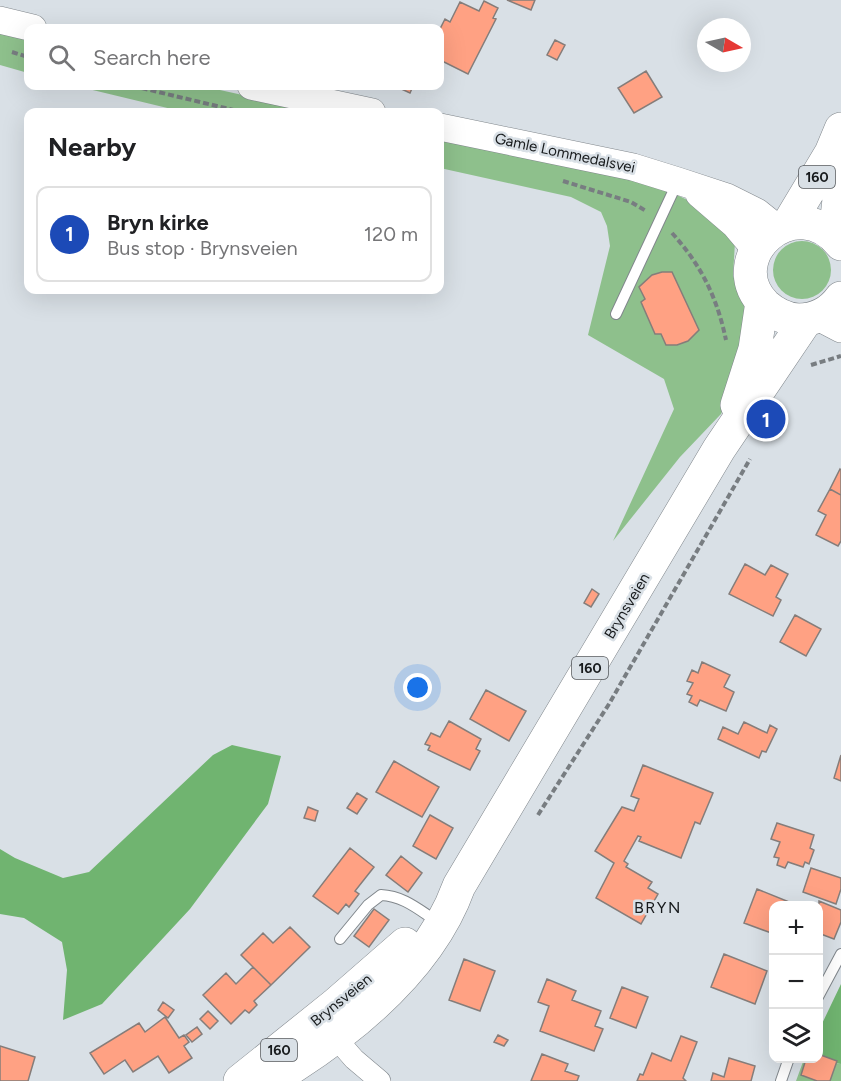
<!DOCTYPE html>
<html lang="en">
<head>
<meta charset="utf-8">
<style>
	:root { --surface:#fff; --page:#f2f2f2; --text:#202124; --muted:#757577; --line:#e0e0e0; --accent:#1c4ab7 }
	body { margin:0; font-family:Figtree,sans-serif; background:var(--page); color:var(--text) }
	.controls { position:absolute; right:18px; bottom:18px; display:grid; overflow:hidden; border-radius:12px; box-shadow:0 6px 24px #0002 }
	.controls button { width:54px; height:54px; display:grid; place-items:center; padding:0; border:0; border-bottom:2px solid var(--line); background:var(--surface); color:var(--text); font:30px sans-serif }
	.compass { position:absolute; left:697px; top:18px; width:54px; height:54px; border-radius:50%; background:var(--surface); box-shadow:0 6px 24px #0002; rotate:99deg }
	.you { position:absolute; left:418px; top:688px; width:21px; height:21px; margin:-15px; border:4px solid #fff; border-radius:50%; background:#1a73e8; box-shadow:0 0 0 9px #1a73e833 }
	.badge { display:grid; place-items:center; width:39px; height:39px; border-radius:50%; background:var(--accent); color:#fff; font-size:20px; font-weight:700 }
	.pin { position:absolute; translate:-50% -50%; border:3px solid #fff; box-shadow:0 2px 6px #0006 }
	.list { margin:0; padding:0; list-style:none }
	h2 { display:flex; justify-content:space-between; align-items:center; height:78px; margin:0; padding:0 24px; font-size:26px }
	h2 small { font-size:20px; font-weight:400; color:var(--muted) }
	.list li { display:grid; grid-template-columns:39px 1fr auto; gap:18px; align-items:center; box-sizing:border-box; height:96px; margin:0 12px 12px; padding:0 12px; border:2px solid var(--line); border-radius:12px }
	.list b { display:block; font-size:22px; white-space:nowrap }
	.list p { margin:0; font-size:20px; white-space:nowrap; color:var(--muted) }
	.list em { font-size:20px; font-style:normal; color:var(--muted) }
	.icon { flex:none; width:33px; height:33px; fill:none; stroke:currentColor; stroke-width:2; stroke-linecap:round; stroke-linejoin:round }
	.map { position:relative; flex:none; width:841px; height:1081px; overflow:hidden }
	.search { position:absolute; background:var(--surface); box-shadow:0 6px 24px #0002; left:24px; top:24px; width:420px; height:66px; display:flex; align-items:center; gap:15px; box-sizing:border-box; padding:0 21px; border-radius:12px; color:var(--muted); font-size:22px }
	.panel { position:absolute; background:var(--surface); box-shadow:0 6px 24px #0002; left:24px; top:108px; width:420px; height:186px; border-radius:12px }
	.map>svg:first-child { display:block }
</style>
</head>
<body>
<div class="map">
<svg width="841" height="1081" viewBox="0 0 841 1081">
	<rect width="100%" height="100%" fill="#d9e0e6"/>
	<path fill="#8ec08c" d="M0 33 28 40V73L0 65Z
		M76 86H202L319 112H184Z
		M440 136 654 184 700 206 735 242 733 276 749 316 734 383 721 414 680 457 613 541 674 409 664 379 588 335 610 246 607 226 601 212 571 197 440 168Z
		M773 270a29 29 0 1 1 58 0a29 29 0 1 1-58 0Z
		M804 1059 841 1064V1081H796Z"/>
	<path fill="#70b470" d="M232 745 281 756 268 804 190 909 102 1004 63 1020 67 970 62 942 24 918 0 914V849L15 858 63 878 89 872 213 755Z
		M841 984V1064L812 1059 818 1058 819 1030Z"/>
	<path fill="#ffa183" stroke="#857d7a" stroke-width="1.5" d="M507 0H535L531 10Z
		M484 1 498 8 493 18 496 19 468 74 440 60V43L442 37 440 35V29L445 19 450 22 460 2 479 11Z
		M555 40 565 45 557 60 547 55Z
		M646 71 662 97 634 113 618 88Z
		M395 86H413L410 93Z
		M662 272H672L699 330 688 341 677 345H666L661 334H655L641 302 645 299 639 287 652 275Z
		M840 469 841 470V495L830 489Z
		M830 489 841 495V541L838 546 816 535 826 515 818 511Z
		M745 564 765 575 771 565 788 574 776 597 781 600 773 616 729 594Z
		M592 589 599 594 591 607 584 603Z
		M795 615 821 629 806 656 780 642Z
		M702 662 730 675 724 687 734 692 726 711 700 700 697 706 689 702 692 696 687 694 693 683 687 681 692 670 698 673Z
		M486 690 526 711 509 741 470 719Z
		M449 721 481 739 476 749 480 751 470 770 428 750 430 746 425 744 431 733 440 737Z
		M744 722 767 733 770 725 777 729 766 752 762 751 759 758 718 739 723 727 738 734Z
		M841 755V781L834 778Z
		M394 761 439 787 422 817 376 792Z
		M643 765 713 793 700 824 695 822 681 858 639 841 641 837 638 836 624 861 628 864 626 867 652 882 648 888 658 894 641 924 596 898 614 863 595 851 622 807 634 811 639 799 631 796Z
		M357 793 367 799 357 814 347 808Z
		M308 807 318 811 315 821 304 818Z
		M430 815 453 828 436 859 413 846Z
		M777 823 814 835 810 848 814 850 809 864 805 862 803 867 788 862 785 868 777 865 779 858 774 857 780 842 771 839Z
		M350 848 374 867 355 891 359 894 349 907 346 904 338 914 313 896Z
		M401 856 422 873 408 892 386 875Z
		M811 868 841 878V889L836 904 803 892Z
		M757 889 799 906H774V934L744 923Z
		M819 901 841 910V922L834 939 818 933Z
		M374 909 389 920 369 947 354 936Z
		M290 927 310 947 271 985 241 955 263 933 273 943Z
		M724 954 767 971 755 1004 711 987Z
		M464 959 495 971 480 1011 449 1000Z
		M253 967 271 985 254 1001 257 1005 249 1013 245 1010 231 1024 203 995 226 973 236 984Z
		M547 979 576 991 572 1000 601 1011 595 1026 603 1029 594 1051 540 1031 549 1006 538 1002Z
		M622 987 648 997 636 1028 610 1018Z
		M163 1002 174 1010 168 1018 158 1010Z
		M208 1011 218 1021 210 1029 200 1019Z
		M165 1017 179 1038 184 1035 189 1042 184 1046 192 1058 169 1073 158 1056 133 1072 125 1060 104 1074 90 1053 139 1023 145 1032Z
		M197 1027 202 1034 192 1042 186 1035Z
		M498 1035 508 1040 504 1046 494 1042Z
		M681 1036 697 1042 683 1078 686 1081H637L640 1074 643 1075 652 1053 671 1061Z
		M0 1046 35 1057 28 1081H0Z
		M542 1054 568 1064 565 1071 579 1076 577 1081H531Z
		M818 1054 837 1061 830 1081H817L801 1075 806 1059 818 1058Z
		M729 1058 755 1066 751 1081H711L713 1073 724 1077Z"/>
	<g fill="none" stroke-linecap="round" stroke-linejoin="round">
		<g stroke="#81878c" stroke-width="12">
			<path id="service" d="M616 314 678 181
				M340 939 368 905 381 895C404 896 419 910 438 922
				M818 997 841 954
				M781 1081 789 1058"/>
		</g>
		<g stroke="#81878c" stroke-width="22">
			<path id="minor" d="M327 1028 354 1059 380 1081"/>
		</g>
		<g stroke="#81878c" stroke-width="28">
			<path id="tertiary" d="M0 20 33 28
				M251 86 372 112
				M440 127 633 167 678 181 727 197 757 212 777 228
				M699 194 735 225 756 250
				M818 317 841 329"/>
		</g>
		<g stroke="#81878c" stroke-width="34">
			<path id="primary" d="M789 223 831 153 841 129
				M835 236 841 181
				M841 244C795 187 718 258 765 305 774 313 785 319 798 320 815 320 831 312 841 298
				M737 405 755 349 762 302
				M240 1081 335 1005 405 944
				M270 1081C345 1036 428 972 459 886L719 449 806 320"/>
		</g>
		<path stroke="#787d81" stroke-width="4" stroke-dasharray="6 3" stroke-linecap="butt" d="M12 52 28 57
			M133 86 242 112
			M563 181 631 202 646 211
			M672 233C701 265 717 297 726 340
			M811 365 841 356
			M538 815 609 704 750 459"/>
		<use href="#service" stroke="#fff" stroke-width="10"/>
		<use href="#minor" stroke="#fff" stroke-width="21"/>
		<use href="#tertiary" stroke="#fff" stroke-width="27"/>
		<use href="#primary" stroke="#fff" stroke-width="33"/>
	</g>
	<g text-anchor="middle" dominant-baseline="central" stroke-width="5" stroke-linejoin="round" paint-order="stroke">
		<g fill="#d9e0e6" stroke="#515559" stroke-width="1.5">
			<rect x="799" y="166" width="36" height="22" rx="4.5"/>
			<rect x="572" y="657" width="36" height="22" rx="4.5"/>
			<rect x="261" y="1039" width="36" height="22" rx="4.5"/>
		</g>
		<g font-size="14" font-weight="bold" fill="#171a1c">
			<text x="817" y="177">160</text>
			<text x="590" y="668">160</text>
			<text x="279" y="1050">160</text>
		</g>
		<g font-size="15" fill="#171a1c" stroke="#d9e0e6">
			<text transform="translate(565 153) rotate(12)">Gamle Lommedalsvei</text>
			<text transform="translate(627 606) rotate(-59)">Brynsveien</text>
			<text transform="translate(341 1000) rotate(-39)">Brynsveien</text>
		</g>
		<g font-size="16" letter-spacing="1.5" fill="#171a1c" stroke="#d9e0e6">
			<text x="658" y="907">BRYN</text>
		</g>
	</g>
</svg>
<div class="controls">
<button>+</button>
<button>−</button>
<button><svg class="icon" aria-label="layers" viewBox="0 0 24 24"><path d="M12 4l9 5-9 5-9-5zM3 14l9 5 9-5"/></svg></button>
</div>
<svg class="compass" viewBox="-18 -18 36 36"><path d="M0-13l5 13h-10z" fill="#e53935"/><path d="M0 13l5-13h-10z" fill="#757577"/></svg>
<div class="you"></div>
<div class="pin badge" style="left:766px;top:419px">1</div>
<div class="search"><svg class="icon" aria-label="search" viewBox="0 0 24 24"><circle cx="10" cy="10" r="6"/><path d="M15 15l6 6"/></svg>Search here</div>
<section class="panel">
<h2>Nearby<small></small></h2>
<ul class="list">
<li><span class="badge">1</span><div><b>Bryn kirke</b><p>Bus stop · Brynsveien</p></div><em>120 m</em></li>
</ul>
</section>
</div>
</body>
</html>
